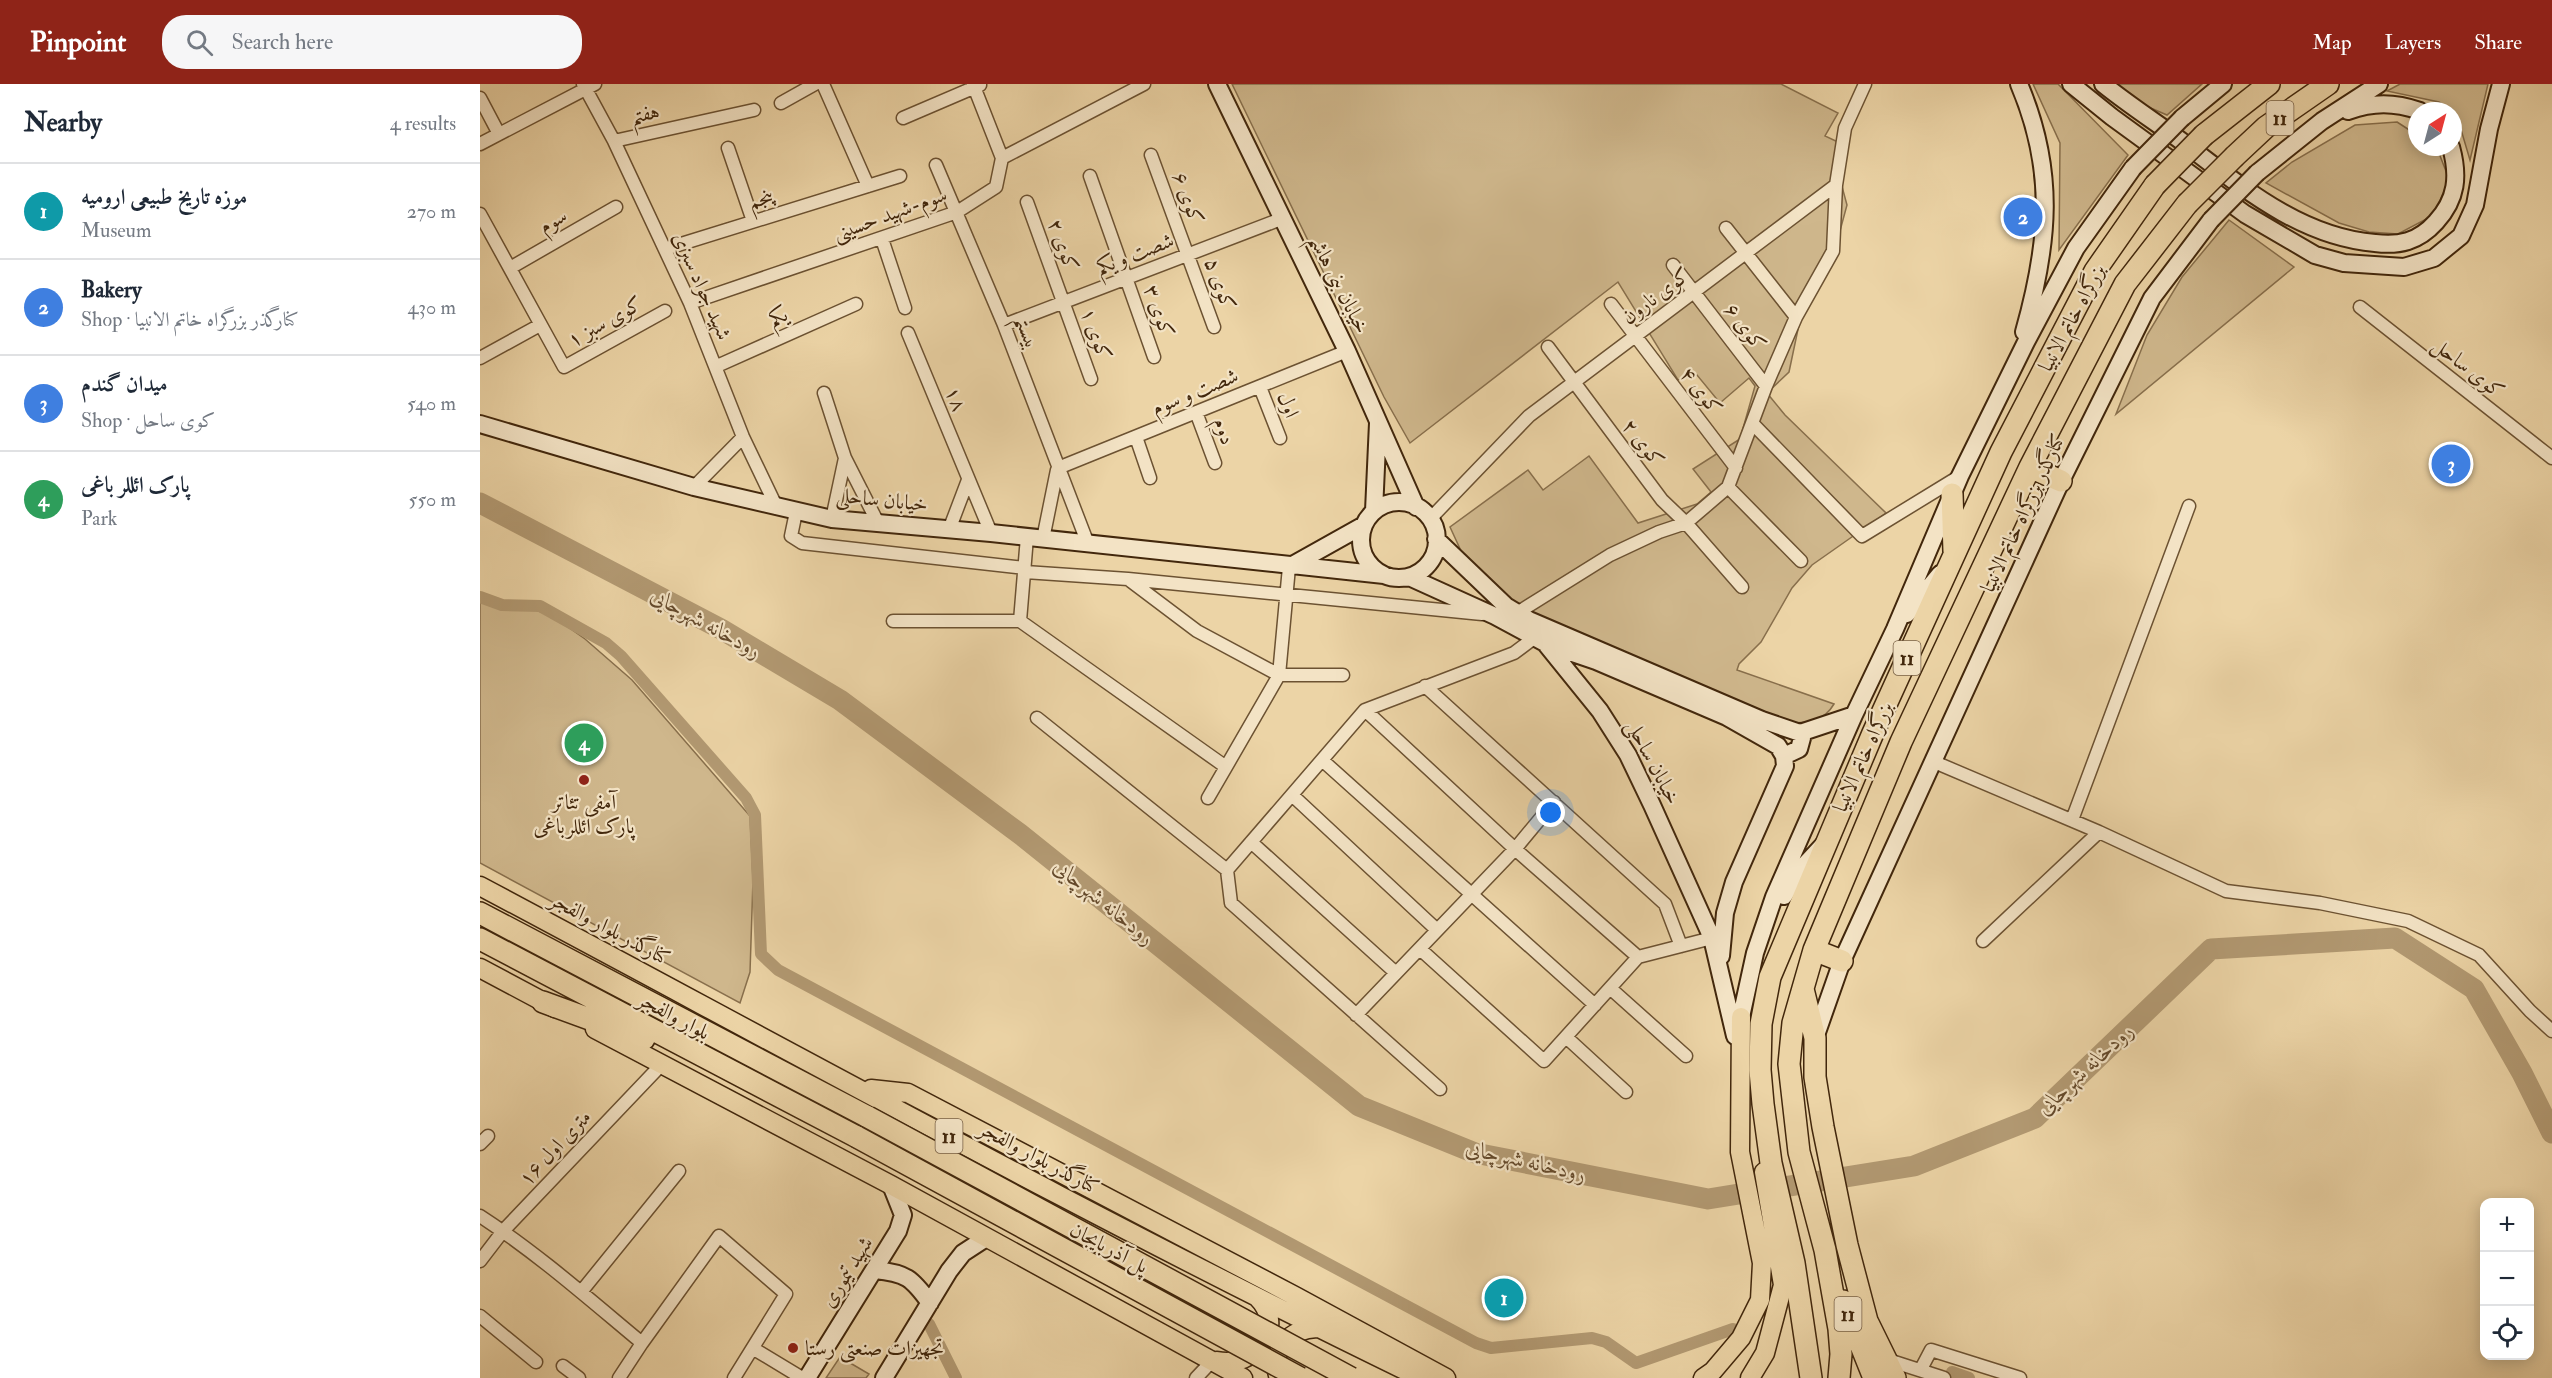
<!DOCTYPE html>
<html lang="en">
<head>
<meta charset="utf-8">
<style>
	:root { --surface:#fff; --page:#f6f6f7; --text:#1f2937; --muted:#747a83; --line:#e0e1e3; --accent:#8f2418 }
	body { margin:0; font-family:"IM FELL Double Pica",Amiri,serif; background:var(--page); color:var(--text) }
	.controls { position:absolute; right:18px; bottom:18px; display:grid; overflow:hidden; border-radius:12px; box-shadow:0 3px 15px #0003 }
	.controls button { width:54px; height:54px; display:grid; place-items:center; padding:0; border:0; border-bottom:2px solid var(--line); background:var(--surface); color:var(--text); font:30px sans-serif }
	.compass { position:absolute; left:1928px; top:18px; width:54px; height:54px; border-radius:50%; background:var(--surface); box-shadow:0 3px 15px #0003; rotate:36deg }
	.you { position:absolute; left:1071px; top:729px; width:21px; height:21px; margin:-15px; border:4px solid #fff; border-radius:50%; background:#1a73e8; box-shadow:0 0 0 9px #1a73e833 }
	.badge { display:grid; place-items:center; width:39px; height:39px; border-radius:50%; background:var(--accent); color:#fff; font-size:20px; font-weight:700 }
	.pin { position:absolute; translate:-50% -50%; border:3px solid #fff; box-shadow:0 2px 6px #0006 }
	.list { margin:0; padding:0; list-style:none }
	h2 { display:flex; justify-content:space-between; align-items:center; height:78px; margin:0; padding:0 24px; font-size:26px }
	h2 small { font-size:20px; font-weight:400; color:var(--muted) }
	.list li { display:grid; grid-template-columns:39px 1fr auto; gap:18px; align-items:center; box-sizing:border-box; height:96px; padding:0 24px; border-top:2px solid var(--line) }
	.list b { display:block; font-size:22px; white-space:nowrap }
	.list p { margin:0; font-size:20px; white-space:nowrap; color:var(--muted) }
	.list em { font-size:20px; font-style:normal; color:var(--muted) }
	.icon { flex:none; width:33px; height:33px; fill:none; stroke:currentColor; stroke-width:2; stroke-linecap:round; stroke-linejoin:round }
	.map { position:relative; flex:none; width:2072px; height:1294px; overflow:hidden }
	header { display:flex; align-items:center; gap:36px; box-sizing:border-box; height:84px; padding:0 30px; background:var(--accent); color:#fff }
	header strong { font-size:28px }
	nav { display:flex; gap:33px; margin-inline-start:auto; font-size:21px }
	.search { width:420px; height:54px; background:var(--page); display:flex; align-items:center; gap:15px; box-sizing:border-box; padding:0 21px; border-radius:24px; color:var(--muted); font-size:22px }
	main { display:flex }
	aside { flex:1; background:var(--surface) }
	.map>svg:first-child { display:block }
</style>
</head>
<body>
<header>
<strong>Pinpoint</strong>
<div class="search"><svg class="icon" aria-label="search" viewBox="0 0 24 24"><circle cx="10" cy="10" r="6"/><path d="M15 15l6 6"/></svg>Search here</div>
<nav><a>Map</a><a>Layers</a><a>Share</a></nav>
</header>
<main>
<aside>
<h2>Nearby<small>4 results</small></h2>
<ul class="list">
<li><span class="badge" style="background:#0f9aa8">1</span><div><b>موزه تاریخ طبیعی ارومیه</b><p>Museum</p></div><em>270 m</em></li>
<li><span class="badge" style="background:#3f7fe0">2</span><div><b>Bakery</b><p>Shop · کنارگذر بزرگراه خاتم الانبیا</p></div><em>430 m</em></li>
<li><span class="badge" style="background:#3f7fe0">3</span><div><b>میدان گندم</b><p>Shop · کوی ساحل</p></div><em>540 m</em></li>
<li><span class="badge" style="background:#2e9e5b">4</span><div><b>پارک ائللر باغی</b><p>Park</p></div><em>550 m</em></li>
</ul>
</aside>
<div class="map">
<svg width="2072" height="1294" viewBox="0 0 2072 1294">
	<rect width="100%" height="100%" fill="#ecd4a6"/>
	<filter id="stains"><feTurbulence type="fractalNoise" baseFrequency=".00333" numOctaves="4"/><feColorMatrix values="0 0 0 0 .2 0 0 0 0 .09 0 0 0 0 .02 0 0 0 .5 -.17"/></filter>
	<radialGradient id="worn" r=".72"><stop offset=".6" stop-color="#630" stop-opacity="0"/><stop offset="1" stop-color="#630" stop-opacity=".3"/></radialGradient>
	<path fill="#cfb78c" stroke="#886f4c" stroke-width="1.5" d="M752 0H1301L1358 29 1345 52 1360 59 1357 84 1367 121 1354 169 1321 231 1309 288 1287 309 1305 331 1406 429 1332 481 1312 504 1281 558 1259 580 1257 586 1354 620C1344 637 1331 638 1313 639L1074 557 982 469 970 443 1048 386 1063 406 1109 372 1158 439 1217 420 1231 408 1213 385 1260 355 1275 302 1269 294 1240 319 1217 291 1198 296 1138 198 930 359 904 313Z
		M1553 0H1578L1648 71 1579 166 1580 59Z
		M1635 0H1722L1687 31 1659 19Z
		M1920 0H2008L1990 76 1977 32 1973 27 1959 18 1907 7Z
		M1917 38 1937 51V63L1957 64 1969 95 1954 131 1918 150 1889 148 1859 139 1786 99 1812 78 1875 41Z
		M1749 136 1814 183 1636 330 1667 251 1702 193Z
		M0 518 22 524H49L71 531 105 555 152 596 270 732 273 796 270 888 260 919 0 779Z
		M360 1273 389 1290 386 1294H346Z"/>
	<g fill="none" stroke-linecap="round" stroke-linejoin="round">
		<path stroke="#b29972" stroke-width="12" d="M0 513 22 521 60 522 126 559 141 572 266 714 275 731 281 870 298 886 996 1259 1011 1264 1112 1254 1126 1258 1156 1279 1253 1245
			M449 1240 476 1294
			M1472 1288 1489 1294"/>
		<path stroke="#b29972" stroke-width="21" d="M0 419 241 545 360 616 540 750 879 1022 995 1069 1228 1115 1434 1082 1555 1034 1731 865 1915 854 1994 905 2042 989 2072 1049"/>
		<g stroke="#6c5232" stroke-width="15">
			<path id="street" d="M103 0 134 57 210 219 263 353 297 424
				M343 0 388 102
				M0 14 19 50
				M301 19 335 0
				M423 34 500 1
				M134 57 274 26
				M0 60 115 0
				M248 64 273 137
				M671 71 734 243
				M522 74 664 0
				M456 81 524 241 608 460
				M610 92 674 273
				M547 118 611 295
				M0 130 84 283 185 227
				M1246 144 1316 233
				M402 155 425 224
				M185 165 420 92
				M1193 181 1286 302
				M30 184 136 123
				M210 219 477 128 516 103 522 74 493 0
				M1131 220 1256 384
				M1880 223 2072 374
				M524 241 801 135
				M428 249 511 449
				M1068 263 1182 416 1206 439 1262 503
				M0 274 60 241
				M237 282 376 220
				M780 303 800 354
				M344 309 365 374 398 439
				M716 328 735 379
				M1273 340 1382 452 1480 392
				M656 353 670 394
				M578 384 867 267
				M214 403 263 353
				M1248 403 1321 477
				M316 428 311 452 322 459 545 484
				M352 435 365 374
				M950 435 1049 332 1356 101
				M469 446 488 396
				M563 455 577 386
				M545 488 648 495 717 547 799 591H863
				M648 495 1002 530
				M1037 529 1130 471 1179 448 1206 439 1248 403 1286 302 1316 233 1353 167 1356 101 1365 44 1385 0
				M413 537H540L746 683 799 591 809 483
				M540 537 547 453
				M945 602 1185 820 1201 862
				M885 626 1035 765 1158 873
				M557 634 747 786 885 626 1034 569 1054 554
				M842 676 1115 921
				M1452 677 1619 748 1746 807 1840 819 1928 837 1999 871 2050 927 2072 947
				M812 711 957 846
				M728 714 746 683
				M1592 736 1709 422
				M771 758 916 889
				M747 786 751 819 960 1005
				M1503 857 1619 748
				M940 865 1064 977 1158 873 1232 854
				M1130 904 1206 972
				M876 931 1035 765 1074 718
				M1086 953 1146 1008
				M0 1060 8 1052
				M0 1132C57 1169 109 1215 162 1259L139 1294
				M0 1177 23 1147 182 980
				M101 1208 199 1087
				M0 1232 56 1278
				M162 1259 239 1152 306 1210 254 1294
				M274 1265 322 1294
				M1405 1275 1464 1294
				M83 1282 99 1294
				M1441 1285 1451 1266 1540 1294
				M716 1294 733 1276"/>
		</g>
		<g stroke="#42270c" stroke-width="20">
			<path id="secondary" d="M737 0 867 267 936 423
				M1539 0C1576 87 1569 159 1544 248
				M1591 0 1632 33 1765 130 1835 171 1864 179 1924 183 1954 174 1981 152 1995 121 2009 45 2021 0
				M1623 0C1649 21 1677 39 1704 59 1761 102 1820 153 1895 159 1919 162 1938 158 1956 138 1977 115 1979 92 1971 63
				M1868 27C1893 18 1914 18 1940 27
				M1702 34 1743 0
				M1777 89 1842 37 1899 0
				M0 340 214 403 352 435 511 449 904 491
				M881 456a38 38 0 1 1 76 0a38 38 0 1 1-76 0Z
				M894 427 898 339
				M956 455 1026 522 1049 536 1282 636 1320 649 1374 631
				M809 483 884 441
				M929 493 1015 532 1065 559 1120 627 1148 671 1172 721 1232 854 1255 952
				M1427 530 1460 490
				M1066 560 1116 577 1247 633 1298 662 1304 672 1305 682 1254 798 1245 829 1241 872
				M1304 672 1319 665 1322 654 1320 649
				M1304 812 1320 786 1345 759
				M1261 933 1275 869 1294 813 1374 631 1415 545 1480 392 1546 258 1596 164 1653 84
				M1335 954 1362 877 1581 397 1672 214 1731 136
				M395 1186C426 1189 432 1194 450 1219
				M327 1294 418 1147 423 1131 411 1101
				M404 1294 469 1187 483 1169 506 1154"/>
		</g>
		<g stroke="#42270c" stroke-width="21">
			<path id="primary" d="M0 802C312 968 622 1140 941 1294
				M0 884 75 924
				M115 945 411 1101 763 1294
				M391 1005 428 1009 815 1212 966 1294
				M737 1277C775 1285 808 1243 777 1213
				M799 1294C788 1266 810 1245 837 1244
				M1223 1294 1233 1287 1261 1254 1280 1216 1282 1179 1260 1068 1261 933
				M1270 1294 1285 1269 1303 1201 1284 1088"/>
		</g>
		<g stroke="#42270c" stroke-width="24">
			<path id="highway" d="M1724 51 1789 0
				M1755 72 1786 43 1848 0
				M1550 383 1581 397
				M1472 410 1474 467
				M0 829 388 1033
				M0 855 377 1053
				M1334 866 1362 877
				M1323 905 1335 954V993L1343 1043 1367 1161 1387 1237 1415 1294
				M63 918 164 955
				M1363 1217 1394 1294
				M1331 1294 1314 1179 1291 1079 1283 1020 1280 986 1281 940 1290 893 1393 649 1521 368 1615 187 1675 101
				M1359 1294 1361 1270 1359 1245 1345 1166 1319 1068 1309 980 1313 939 1334 866 1421 658 1550 383 1645 200 1707 120"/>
		</g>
		<use href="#street" stroke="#f3e3c5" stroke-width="12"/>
		<use href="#secondary" stroke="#f3e3c5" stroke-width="16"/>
		<use href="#primary" stroke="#ecd4a6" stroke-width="18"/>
		<use href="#highway" stroke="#ecd4a6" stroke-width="21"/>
		<g stroke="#42270c" stroke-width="20" stroke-linecap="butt">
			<path id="secondary-bridge" d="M1653 84 1702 34
				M1731 136 1777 89"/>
		</g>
		<g stroke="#42270c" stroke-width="24" stroke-linecap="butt">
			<path id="highway-bridge" d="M1675 101 1724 51
				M1707 120 1755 72
				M388 1033 871 1294
				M377 1053 820 1294"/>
		</g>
		<use href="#secondary-bridge" stroke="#f3e3c5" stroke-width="16"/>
		<use href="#highway-bridge" stroke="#ecd4a6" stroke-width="21"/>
	</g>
	<g fill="#8f2418" stroke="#f3e3c5" stroke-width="2">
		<circle cx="104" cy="696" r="6"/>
		<circle cx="313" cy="1264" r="6"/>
	</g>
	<g text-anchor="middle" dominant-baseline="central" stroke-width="4.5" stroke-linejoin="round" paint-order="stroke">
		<g fill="#f3e3c5" stroke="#775f44" stroke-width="1.5">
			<rect x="1786.5" y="17" width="27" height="34" rx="4.5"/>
			<rect x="1413.5" y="557" width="27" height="34" rx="4.5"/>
			<rect x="455.5" y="1035" width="27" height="34" rx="4.5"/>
			<rect x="1354.5" y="1213" width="27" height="34" rx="4.5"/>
		</g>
		<g font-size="20" font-weight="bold" fill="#42270c">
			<text x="1800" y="34">11</text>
			<text x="1427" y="574">11</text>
			<text x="469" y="1052">11</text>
			<text x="1368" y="1230">11</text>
		</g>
		<g font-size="21" fill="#42270c" stroke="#f3e3c5">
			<text transform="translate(165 30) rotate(-12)">هفتم</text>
			<text transform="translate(708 114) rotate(70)">کوی ۶</text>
			<text transform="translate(281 115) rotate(-17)">پنجم</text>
			<text transform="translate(410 130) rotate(-20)">سوم-شهید حسینی</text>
			<text transform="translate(73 137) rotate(-30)">سوم</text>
			<text transform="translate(583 161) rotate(70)">کوی ۲</text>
			<text transform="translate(655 170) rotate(-21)">شصت و یکم</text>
			<text transform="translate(740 200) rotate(70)">کوی ۵</text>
			<text transform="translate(859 200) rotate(63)">خیابان بنی هاشم</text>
			<text transform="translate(222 202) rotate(66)">شهید جواد سبزی</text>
			<text transform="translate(1176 212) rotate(-37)">کوی نارون</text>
			<text transform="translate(679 227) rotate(71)">کوی ۳</text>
			<text transform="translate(298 233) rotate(-24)">یکم</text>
			<text transform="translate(1592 234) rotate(-62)">بزرگراه خاتم الانبیا</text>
			<text transform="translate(125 238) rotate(-29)">کوی سبز ۱</text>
			<text transform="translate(1265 243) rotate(53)">کوی ۶</text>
			<text transform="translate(547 248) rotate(69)">بیستم</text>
			<text transform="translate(616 250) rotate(70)">کوی ۱</text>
			<text transform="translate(1988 284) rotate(38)">کوی ساحل</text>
			<text transform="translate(1221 307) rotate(53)">کوی ۴</text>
			<text transform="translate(715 308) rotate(-22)">شصت و سوم</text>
			<text transform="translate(476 315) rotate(68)">۱۸</text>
			<text transform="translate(808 321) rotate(68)">اول</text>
			<text transform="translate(744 347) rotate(70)">دوم</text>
			<text transform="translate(1163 359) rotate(53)">کوی ۲</text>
			<text transform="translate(402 416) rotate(6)">خیابان ساحلی</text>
			<text transform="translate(1543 429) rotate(-65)">کنارگذر بزرگراه خاتم الانبیا</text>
			<text transform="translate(1383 673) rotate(-66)">بزرگراه خاتم الانبیا</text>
			<text transform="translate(1173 678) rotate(62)">خیابان ساحلی</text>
			<text transform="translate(130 845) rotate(28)">کنارگذر بلوار والفجر</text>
			<text transform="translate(194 932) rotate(28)">بلوار والفجر</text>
			<text transform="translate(75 1064) rotate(-47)">۱۶ متری اول</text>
			<text transform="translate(559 1074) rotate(28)">کنارگذر بلوار والفجر</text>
			<text transform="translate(629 1164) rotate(28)">پل آذربایجان</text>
			<text transform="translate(367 1188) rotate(-58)">شهید تیموری</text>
		</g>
		<g font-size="21" fill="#42270c" stroke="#f3e3c5">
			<text x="104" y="718">آمفی تئاتر<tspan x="104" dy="24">پارک ائللرباغی</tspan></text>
			<text x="325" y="1264" text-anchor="start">تجهیزات صنعتی رستا</text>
		</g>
		<g font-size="22" font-style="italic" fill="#64492b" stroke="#f3e3c5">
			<text transform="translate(226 539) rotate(29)">رودخانه شهرچایی</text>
			<text transform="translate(624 818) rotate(39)">رودخانه شهرچایی</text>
			<text transform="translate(1605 985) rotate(-43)">رودخانه شهرچایی</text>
			<text transform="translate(1046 1077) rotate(13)">رودخانه شهرچایی</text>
		</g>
	</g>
	<rect width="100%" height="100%" filter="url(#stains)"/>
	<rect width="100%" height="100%" fill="url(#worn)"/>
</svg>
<div class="controls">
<button>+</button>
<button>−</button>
<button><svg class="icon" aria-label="locate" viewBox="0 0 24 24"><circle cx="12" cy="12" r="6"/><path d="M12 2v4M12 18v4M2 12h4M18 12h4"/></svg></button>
</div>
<svg class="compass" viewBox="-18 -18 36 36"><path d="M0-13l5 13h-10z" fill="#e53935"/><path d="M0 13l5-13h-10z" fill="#747a83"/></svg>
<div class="you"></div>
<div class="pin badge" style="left:1024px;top:1214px;background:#0f9aa8">1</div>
<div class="pin badge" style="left:1543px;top:133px;background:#3f7fe0">2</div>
<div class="pin badge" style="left:1971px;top:380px;background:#3f7fe0">3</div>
<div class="pin badge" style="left:104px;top:659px;background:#2e9e5b">4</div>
</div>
</main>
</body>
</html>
